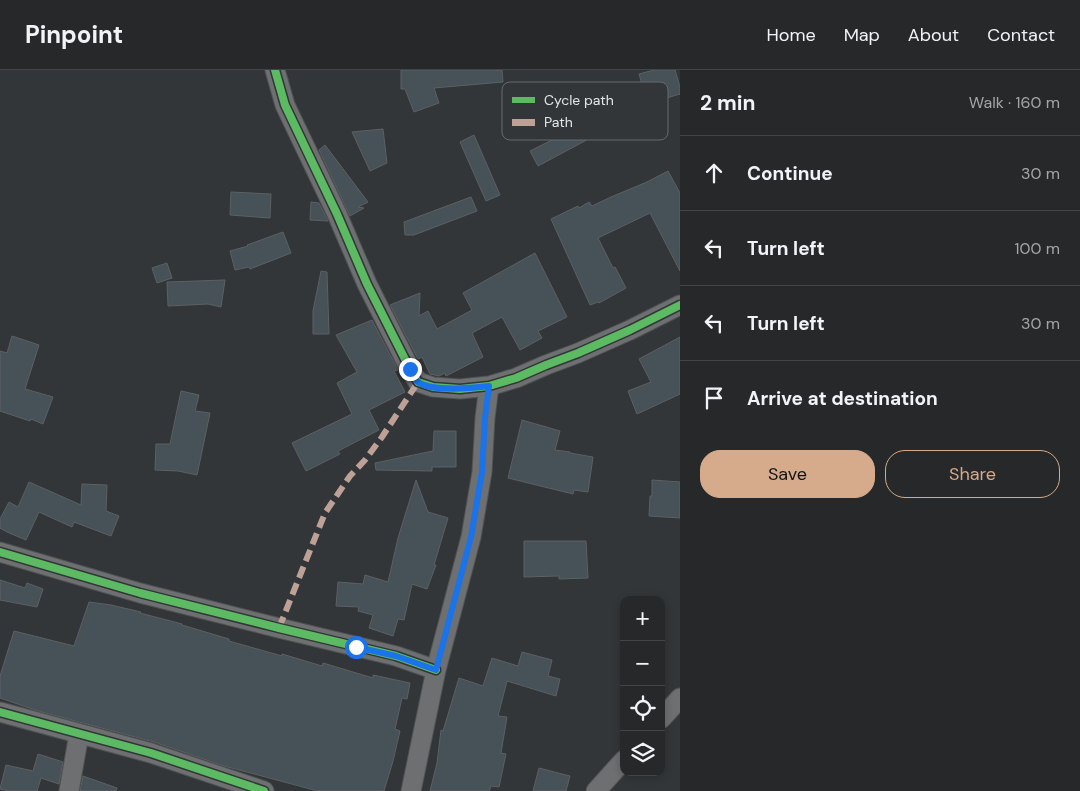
<!DOCTYPE html>
<html lang="en">
<head>
<meta charset="utf-8">
<style>
	:root { --surface:#26282a; --page:#323436; --text:#f1f3f6; --muted:#a4a6a8; --line:#424447; --accent:#d6ab8b }
	body { margin:0; font-family:"DM Sans",sans-serif; background:var(--page); color:var(--text) }
	.controls { position:absolute; right:15px; bottom:15px; display:grid; overflow:hidden; border-radius:10px; box-shadow:0 2px 8px #0003 }
	.controls button { width:45px; height:45px; display:grid; place-items:center; padding:0; border:0; border-bottom:1px solid var(--line); background:var(--surface); color:var(--text); font:25px sans-serif }
	.stop { position:absolute; width:15px; height:15px; margin:-11px; border:4px solid #1a73e8; border-radius:50%; background:#fff }
	.stop.end { background:#1a73e8; border-color:#fff; box-shadow:0 1px 5px #0008 }
	.list { margin:0; padding:0; list-style:none }
	h2 { display:flex; justify-content:space-between; align-items:center; height:65px; margin:0; padding:0 20px; font-size:21px }
	h2 small { font-size:16px; font-weight:400; color:var(--muted) }
	.list li { display:grid; grid-template-columns:32px 1fr auto; gap:15px; align-items:center; box-sizing:border-box; height:75px; padding:0 20px; border-top:1px solid var(--line) }
	.list b { display:block; font-size:19px; white-space:nowrap }
	.list em { font-size:16px; font-style:normal; color:var(--muted) }
	.actions { display:flex; gap:10px; padding:15px 20px }
	.actions a { flex:1; padding:11px 0; border:1px solid var(--accent); border-radius:20px; text-align:center; font-size:18px; color:var(--accent) }
	.actions .main { background:var(--accent); color:#111 }
	.icon { flex:none; width:28px; height:28px; fill:none; stroke:currentColor; stroke-width:2; stroke-linecap:round; stroke-linejoin:round }
	.map { position:relative; flex:none; width:680px; height:721px; overflow:hidden }
	header { display:flex; align-items:center; gap:30px; box-sizing:border-box; height:70px; padding:0 25px; background:var(--surface); border-bottom:1px solid var(--line) }
	header strong { font-size:24px }
	nav { display:flex; gap:28px; margin-inline-start:auto; font-size:18px }
	main { display:flex }
	aside { flex:1; background:var(--surface) }
	.map>svg:first-child { display:block }
</style>
</head>
<body>
<header>
<strong>Pinpoint</strong>
<nav><a>Home</a><a>Map</a><a>About</a><a>Contact</a></nav>
</header>
<main>
<div class="map">
<svg width="680" height="721" viewBox="0 0 680 721">
	<rect width="100%" height="100%" fill="#333638"/>
	<path fill="#465158" stroke="#5e6062" d="M401 0H502L503 12 434 18 439 33 414 42 405 19H401Z
		M654 0H675L680 17V24L660 30 648 35 639 4Z
		M580 33 596 61 592 63 594 66 538 96 530 81 564 64 555 48Z
		M383 59 387 93 370 101 352 62Z
		M474 65 500 125 486 131 460 72Z
		M325 75 368 132 358 137 364 138 350 146 319 80Z
		M668 101 680 123V201L650 143 598 168 613 198 615 197 626 218 599 233 598 232 590 235 551 149 578 136 579 138 589 132 592 136 611 127 647 112Z
		M231 122 271 124 270 148 230 145Z
		M471 127 477 141 414 165H405L404 152Z
		M311 132 319 133 328 151 310 150Z
		M283 162 291 183 250 199 249 197 235 200 230 181 248 176 247 175Z
		M535 183 567 247 538 261 542 268 520 280 502 247 472 263 483 287 446 306 445 303 439 306 430 304 422 287 418 289 390 235 420 223 419 246 428 241 437 259 472 240 463 223Z
		M167 193 172 208 157 213 152 198Z
		M321 201 327 202 329 264H313V241Z
		M225 210 221 237 208 234 168 236 167 212Z
		M372 250 398 300 394 301 405 322 369 340 379 360 338 381 340 384 306 401 292 373 352 344 337 313 357 302 336 265Z
		M12 266 39 275 25 319 53 327 43 354 31 349 30 351 0 341V281L7 283Z
		M680 267V324L637 344 628 321 651 312 639 289Z
		M181 321 199 325 195 341 210 343 197 405 178 401 155 400 156 374H170Z
		M522 350 560 361 555 380 570 382V383L593 387 588 422 574 420 573 424 508 408Z
		M434 361H456V397H432V401L376 400 375 393 433 381Z
		M416 410 428 442 448 448 434 495H436L427 519 412 514 404 550 398 549 393 566 369 558 373 545 358 541 359 537 336 536 338 512 363 514 365 505 388 512 398 468Z
		M652 410 680 412V448L649 446 650 426H652Z
		M29 412 81 435 82 414 107 415 106 441 119 446 111 466 74 452 72 457 39 442 26 470 7 462 0 458V449L9 432 18 437Z
		M524 471H586L588 508 559 509V506L524 507Z
		M0 510 25 518 27 513 43 519 37 537 0 530Z
		M89 532 111 535 141 542 140 543 182 554V555L229 569V571L282 586V584L322 596 323 593 373 608V605L410 613 407 629 402 628 395 659 400 661 393 691 384 721H318L224 696 154 672 38 641 0 628V606L14 561 74 576Z
		M522 582 552 590 548 606 560 609 556 626 507 611 498 646 507 647 501 683 506 684 499 717 491 716 489 721H430L437 693 441 660 443 661 459 608 483 616 492 588 518 596Z
		M38 684 63 692 59 714 41 708 37 721H10L0 719 6 695 33 701Z
		M539 698 570 706 566 721H533Z
		M83 706 117 718 116 721H80Z"/>
	<g fill="none" stroke-linecap="round" stroke-linejoin="round">
		<g stroke="#505354" stroke-width="21">
			<path id="street" d="M275 0 285 35 337 144 367 214 410 299 418 312 433 317 460 319 489 316 516 308 546 295 578 283 630 260 680 235
				M0 482 140 523 279 558 396 586 436 600
				M0 642 151 683 264 721
				M661 649 680 628
				M69 721 79 664
				M411 721 436 600 471 467 482 402 485 348 489 316
				M596 721 624 690"/>
		</g>
		<use href="#street" stroke="#6e6f70" stroke-width="19"/>
		<path stroke="#bda197" stroke-width="6" stroke-dasharray="12 6" stroke-linecap="butt" d="M279 558 325 443 350 406 365 390 382 367 418 312"/>
		<g stroke="#323639" stroke-width="11">
			<path id="cycleway" d="M275 0 285 35 337 144 367 214 410 299 418 312 433 317 460 319 489 316 516 308 546 295 578 283 630 260 680 235
				M0 482 140 523 279 558 396 586 436 600
				M0 642 151 683 264 721"/>
		</g>
		<use href="#cycleway" stroke="#5cba63" stroke-width="8"/>
	</g>
	<g fill="none" stroke-linecap="round" stroke-linejoin="round">
		<path stroke="#1a73e8" stroke-width="6" d="M356 577 396 586 436 600 471 467 482 402 485 348 489 316C473 318 432 322 418 312 415 310 412 303 410 299"/>
	</g>
	<rect x="502" y="12" width="166" height="58" rx="8" fill="#323639" stroke="#676b6e" stroke-width="1"/>
	<rect x="512" y="27" width="23" height="6" fill="#5cba63"/>
	<rect x="512" y="49" width="23" height="7" fill="#bda197"/>
	<g font-size="14" fill="#e3e6e8">
		<text x="544" y="35">Cycle path</text>
		<text x="544" y="57">Path</text>
	</g>
</svg>
<div class="controls">
<button>+</button>
<button>−</button>
<button><svg class="icon" aria-label="locate" viewBox="0 0 24 24"><circle cx="12" cy="12" r="6"/><path d="M12 2v4M12 18v4M2 12h4M18 12h4"/></svg></button>
<button><svg class="icon" aria-label="layers" viewBox="0 0 24 24"><path d="M12 4l9 5-9 5-9-5zM3 14l9 5 9-5"/></svg></button>
</div>
<div class="stop" style="left:356px;top:577px"></div>
<div class="stop end" style="left:410px;top:299px"></div>
</div>
<aside>
<h2>2 min<small>Walk · 160 m</small></h2>
<ul class="list">
<li><svg class="icon" aria-label="ahead" viewBox="0 0 24 24"><path d="M12 20V5M6 11l6-6 6 6"/></svg><div><b>Continue</b></div><em>30 m</em></li>
<li><svg class="icon" aria-label="left" viewBox="0 0 24 24"><path d="M17 20v-9H6M10 6l-5 5 5 5"/></svg><div><b>Turn left</b></div><em>100 m</em></li>
<li><svg class="icon" aria-label="left" viewBox="0 0 24 24"><path d="M17 20v-9H6M10 6l-5 5 5 5"/></svg><div><b>Turn left</b></div><em>30 m</em></li>
<li><svg class="icon" aria-label="arrive" viewBox="0 0 24 24"><path d="M6 21V4h12l-3 4 3 4H6"/></svg><div><b>Arrive at destination</b></div></li>
</ul>
<div class="actions"><a class="main">Save</a><a>Share</a></div>
</aside>
</main>
</body>
</html>
